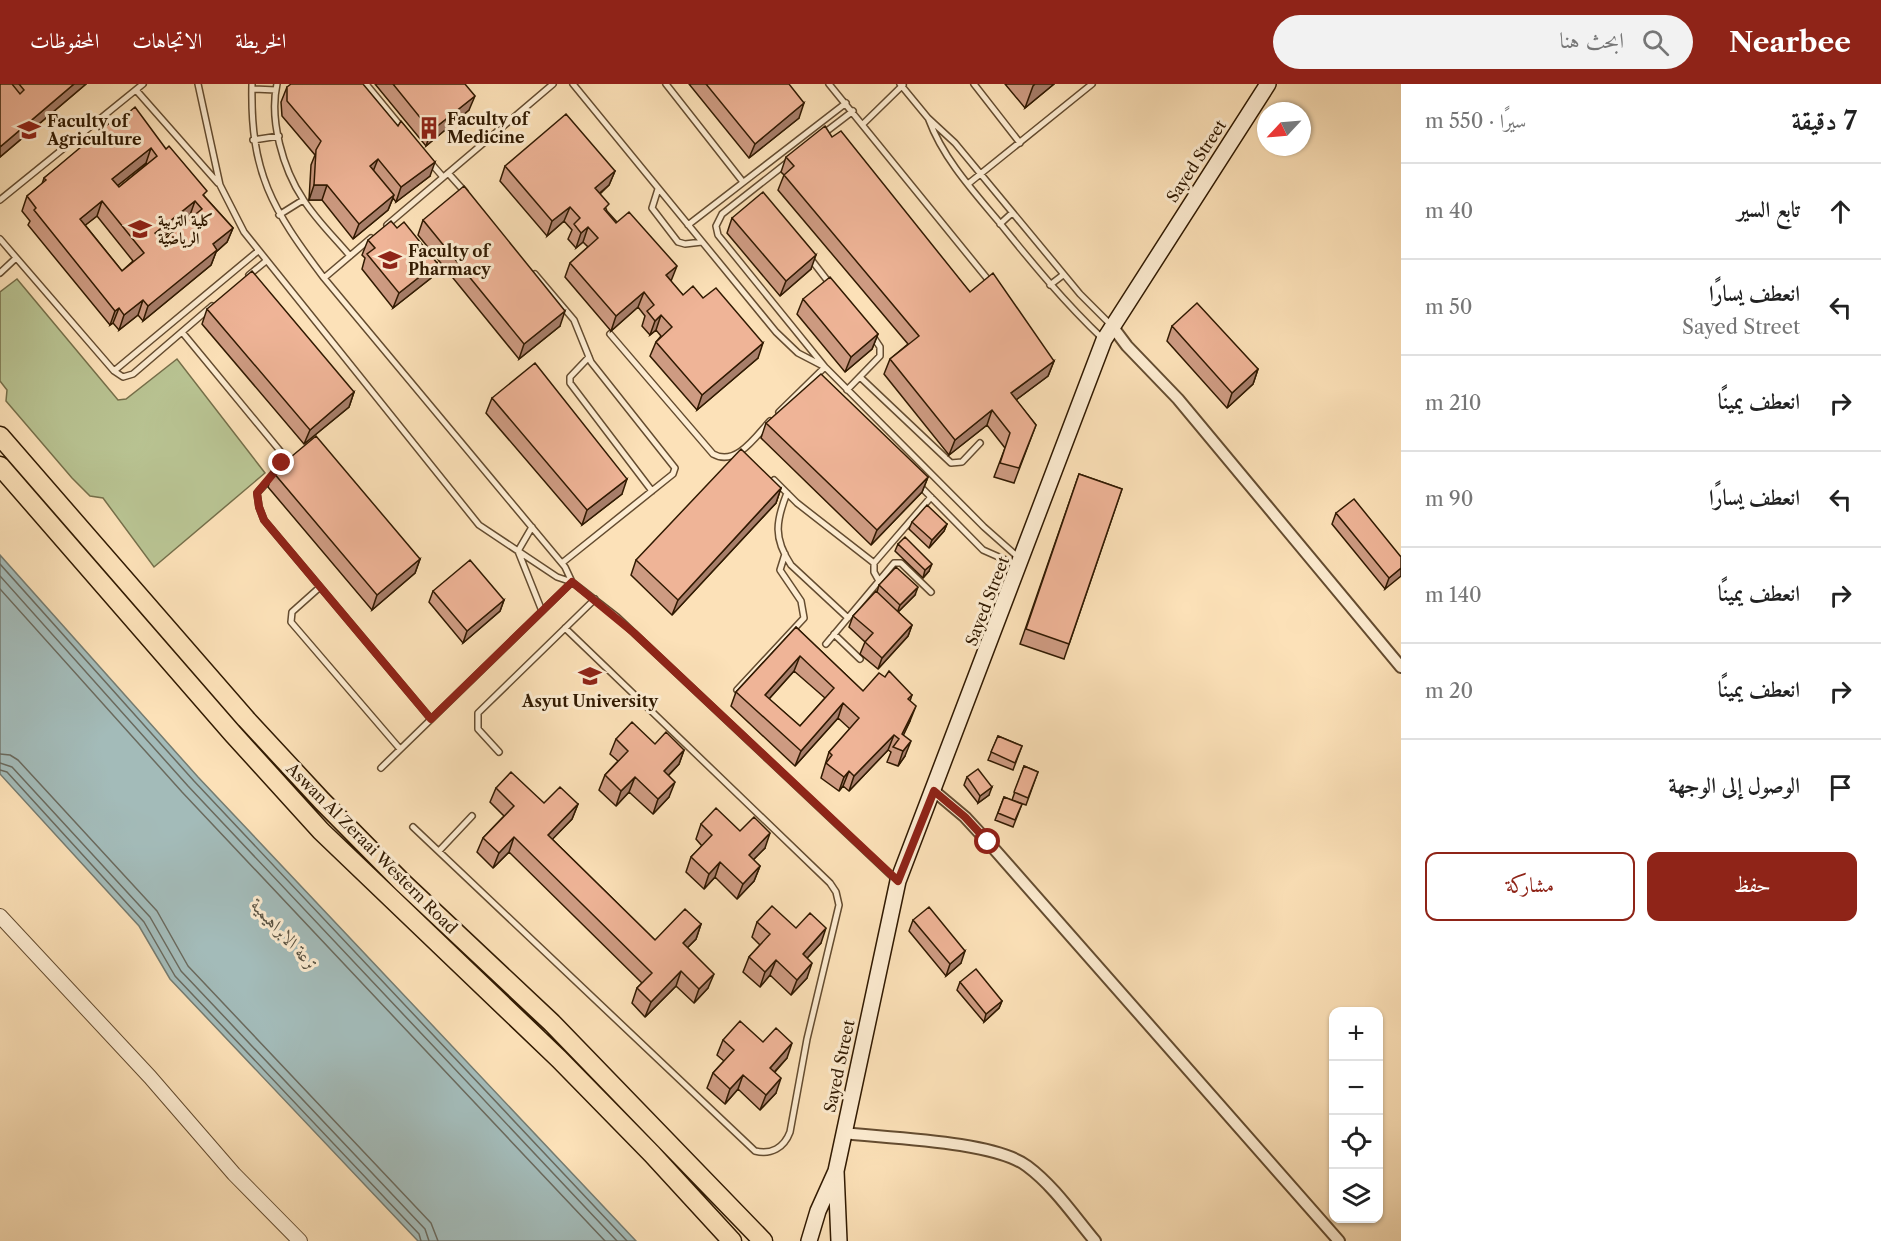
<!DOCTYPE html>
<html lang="ar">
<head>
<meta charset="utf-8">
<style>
	:root { --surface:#fff; --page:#f2f2f2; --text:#222; --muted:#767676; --line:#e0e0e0; --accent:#8f2418 }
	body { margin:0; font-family:"Libre Caslon Text",Amiri,serif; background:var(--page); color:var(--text); direction:rtl }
	.controls { position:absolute; right:18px; bottom:18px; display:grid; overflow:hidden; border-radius:12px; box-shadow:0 2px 4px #0004 }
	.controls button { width:54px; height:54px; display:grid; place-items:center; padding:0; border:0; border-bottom:2px solid var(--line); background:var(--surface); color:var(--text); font:30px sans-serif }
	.compass { position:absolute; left:1257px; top:18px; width:54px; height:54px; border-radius:50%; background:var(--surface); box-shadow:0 2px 4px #0004; rotate:244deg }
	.stop { position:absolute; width:18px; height:18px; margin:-14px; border:4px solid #8f2418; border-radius:50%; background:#fff }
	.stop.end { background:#8f2418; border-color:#fff; box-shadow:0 2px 6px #0008 }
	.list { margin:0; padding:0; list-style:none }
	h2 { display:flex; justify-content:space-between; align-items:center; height:78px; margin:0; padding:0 24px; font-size:26px }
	h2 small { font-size:20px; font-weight:400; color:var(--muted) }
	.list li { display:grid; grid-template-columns:39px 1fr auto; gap:18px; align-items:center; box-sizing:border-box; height:96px; padding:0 24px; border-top:2px solid var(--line) }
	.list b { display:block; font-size:22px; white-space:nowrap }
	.list p { margin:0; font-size:20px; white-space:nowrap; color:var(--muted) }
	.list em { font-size:20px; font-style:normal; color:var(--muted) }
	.actions { display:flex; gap:12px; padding:18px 24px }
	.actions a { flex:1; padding:14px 0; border:2px solid var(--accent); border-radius:12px; text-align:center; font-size:21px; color:var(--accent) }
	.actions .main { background:var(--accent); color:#fff }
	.icon { flex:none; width:33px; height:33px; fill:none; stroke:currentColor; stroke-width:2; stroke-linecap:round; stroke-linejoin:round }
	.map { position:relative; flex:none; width:1401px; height:1157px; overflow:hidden; direction:ltr }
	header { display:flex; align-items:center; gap:36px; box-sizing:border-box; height:84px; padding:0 30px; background:var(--accent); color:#fff }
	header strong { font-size:28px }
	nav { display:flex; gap:33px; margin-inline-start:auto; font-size:21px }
	.search { width:420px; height:54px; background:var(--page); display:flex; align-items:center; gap:15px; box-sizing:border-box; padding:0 21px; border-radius:33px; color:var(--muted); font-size:22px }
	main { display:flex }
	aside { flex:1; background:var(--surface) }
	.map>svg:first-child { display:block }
</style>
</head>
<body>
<header>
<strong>Nearbee</strong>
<div class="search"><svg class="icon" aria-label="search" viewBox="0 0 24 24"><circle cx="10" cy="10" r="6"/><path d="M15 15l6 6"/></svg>ابحث هنا</div>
<nav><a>الخريطة</a><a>الاتجاهات</a><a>المحفوظات</a></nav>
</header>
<main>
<aside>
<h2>7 دقيقة<small>سيرًا · 550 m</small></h2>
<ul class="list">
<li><svg class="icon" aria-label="ahead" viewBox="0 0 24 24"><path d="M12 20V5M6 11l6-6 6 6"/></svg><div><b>تابع السير</b></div><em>40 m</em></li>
<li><svg class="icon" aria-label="left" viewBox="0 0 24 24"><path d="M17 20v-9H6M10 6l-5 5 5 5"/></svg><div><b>انعطف يسارًا</b><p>Sayed Street</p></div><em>50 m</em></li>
<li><svg class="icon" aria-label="right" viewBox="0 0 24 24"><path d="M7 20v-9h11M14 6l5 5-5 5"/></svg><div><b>انعطف يمينًا</b></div><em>210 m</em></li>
<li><svg class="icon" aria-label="left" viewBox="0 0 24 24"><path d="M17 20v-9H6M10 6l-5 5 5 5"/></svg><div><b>انعطف يسارًا</b></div><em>90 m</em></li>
<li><svg class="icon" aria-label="right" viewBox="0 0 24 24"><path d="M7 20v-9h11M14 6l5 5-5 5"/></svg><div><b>انعطف يمينًا</b></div><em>140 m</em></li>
<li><svg class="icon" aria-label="right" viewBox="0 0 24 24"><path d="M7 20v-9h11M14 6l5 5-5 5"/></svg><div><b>انعطف يمينًا</b></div><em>20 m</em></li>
<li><svg class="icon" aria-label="arrive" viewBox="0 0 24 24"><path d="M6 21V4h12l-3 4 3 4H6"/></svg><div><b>الوصول إلى الوجهة</b></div></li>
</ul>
<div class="actions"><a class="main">حفظ</a><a>مشاركة</a></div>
</aside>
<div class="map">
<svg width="1401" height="1157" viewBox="0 0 1401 1157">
	<rect width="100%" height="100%" fill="#fce1b8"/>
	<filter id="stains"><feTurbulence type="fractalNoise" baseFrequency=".00333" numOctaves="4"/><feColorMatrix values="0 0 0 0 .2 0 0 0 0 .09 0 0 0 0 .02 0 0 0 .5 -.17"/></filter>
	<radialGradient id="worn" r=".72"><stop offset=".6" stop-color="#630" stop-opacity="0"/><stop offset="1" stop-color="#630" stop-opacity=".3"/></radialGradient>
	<path fill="#b9c493" stroke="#756f4a" stroke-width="1.5" d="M17 195 118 316 126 315 177 275 265 389 154 483 103 414 90 412 72 394 6 317 7 306 0 297V208Z"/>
	<path fill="#a3bbb9" stroke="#757b70" stroke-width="1.5" d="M0 471 198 693 636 1157H418L170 895 139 842 0 690Z"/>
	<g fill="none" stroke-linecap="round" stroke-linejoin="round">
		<path stroke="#6a6a5e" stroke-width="1.5" d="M0 480 194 697 627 1157
			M0 492 188 702 617 1157
			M0 505 182 708 605 1157
			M0 670 10 671 18 676 157 827 188 882 431 1139 438 1157
			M0 679 12 683 150 833 181 887 425 1145 429 1157
			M0 686 7 688 144 838 175 892 419 1150 421 1157"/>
		<g stroke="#644c30" stroke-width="8">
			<path id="service" d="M198 0 220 101 244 148 479 441 557 493 572 498 617 533 895 795
				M252 0C250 89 272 125 324 194L565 483 572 498
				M277 0C269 36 283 85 303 115 316 136 335 154 350 172
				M366 0 403 45
				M573 0 776 248 798 269 823 282
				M666 0 743 98
				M829 0 990 198
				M900 0 928 34 955 59 1080 210 1112 242
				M974 0 1020 59
				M252 5 276 6
				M136 6 218 99
				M929 36C943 74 973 107 999 138 1032 179 1065 219 1103 255
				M863 40 903 1
				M823 50 853 27
				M253 56 279 52
				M430 78 443 93
				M788 78 722 130 716 142 718 151 825 283 984 443 1019 474
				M448 89 465 108
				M968 100 1092 0
				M658 105 652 124 678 158 685 160 702 158
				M0 116 143 0
				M279 131 303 116
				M1000 140 1012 129
				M387 141 553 0
				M688 141 846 19
				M0 155 114 287 123 293 133 290 212 222
				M810 174 830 200
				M0 189 16 174
				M535 190 574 236 591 278 675 384 673 390 562 479
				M249 191 266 177
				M324 194 371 154
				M1050 201 1063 191
				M182 248 281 368 282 382 257 409 259 423 264 436 431 635
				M610 250 713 370C736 383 756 352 770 337
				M589 273 570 293V299L652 407
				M114 287 258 167
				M860 293 951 379 962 378 980 359
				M847 306 880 272V263L872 251
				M779 328 825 283
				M774 396 797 419 874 479
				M919 401 983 466 1017 481
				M787 409C776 437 773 454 791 481L848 534
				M532 443 518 467 542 527
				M879 497 874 488V479L931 413
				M320 503 292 528 291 538 400 665
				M834 550 860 575
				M826 560 894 479H901L931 508
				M737 606 804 534 801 517 780 486 785 470
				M499 668 478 645V629L595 515
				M381 684 572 498
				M413 743 755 1067C771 1071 784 1064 790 1048L807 955 839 821 836 808 830 799 565 544
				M439 767 472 732"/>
		</g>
		<g stroke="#644c30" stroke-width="14">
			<path id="minor" d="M1112 242 1127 262 1178 315 1401 583
				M934 707 965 733 988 758 1339 1157
				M843 1049C888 1054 994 1057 1027 1082 1054 1102 1074 1132 1095 1157"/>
		</g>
		<g stroke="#644c30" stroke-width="16">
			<path id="tertiary" d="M0 832 150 993 234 1090 300 1157"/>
		</g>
		<g stroke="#311a02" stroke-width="18">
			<path id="secondary" d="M809 1157 818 1127 836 1087
				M839 1157 836 1087 898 797 1104 256 1268 0"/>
		</g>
		<g stroke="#311a02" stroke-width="21">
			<path id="primary" d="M0 352 246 635 322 717 402 798 552 939 763 1157
				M0 382 233 650 321 747 559 975 652 1070 732 1157"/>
		</g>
		<use href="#service" stroke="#fdecd1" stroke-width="5"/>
		<use href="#minor" stroke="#fdecd1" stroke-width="10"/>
		<use href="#tertiary" stroke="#fdecd1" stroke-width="14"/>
		<use href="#secondary" stroke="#fdecd1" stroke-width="15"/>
		<use href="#primary" stroke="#fce1b8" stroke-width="18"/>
	</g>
	<path fill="#ce9b82" stroke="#311a02" stroke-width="1.5" fill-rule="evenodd" d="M0 0H86L0 73Z
		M375 0H465L469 26 426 62Z
		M689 0H789L799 34 749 74Z
		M1005 0H1054L1025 24Z
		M287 3 430 92 396 118 393 114 388 126 353 155 322 116H309L311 81 315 71 282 32 281 18Z
		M115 40 166 65 205 113 233 144 227 158 216 168 211 181 143 237 138 231 119 246 113 239 110 241 28 141 30 137 22 127 27 112 42 100 44 94ZM146 79 147 80 119 103 118 101ZM190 131 191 133 162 157 160 155ZM97 132 133 177 122 187 85 141Z
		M832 53 970 208 1054 277 1048 292 1016 316 1036 341 1014 399 994 393 1005 364 987 341 949 371 884 290 890 275 908 260 778 106 784 91 781 88 786 73Z
		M505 82 615 87 609 101 600 110 607 127 683 211 758 274 697 326 650 272 656 258 661 252 656 246 650 251 642 242 645 232 638 223 611 247 565 193 570 179 588 163 583 158 576 164 568 155 572 146 564 137 547 152 500 97Z
		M732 134 811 185 780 212 727 149Z
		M423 136 560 242 519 275 418 151Z
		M397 144 437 179 431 194 393 224 362 185 365 174 362 171 368 156Z
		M803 215 878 250 872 265 845 288 797 230Z
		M207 225 354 308 349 323 304 360 202 240Z
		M1172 242 1258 285 1253 300 1227 324 1167 257Z
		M492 314 622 410 582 441 486 329Z
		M766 339 928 393 922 408 871 461 761 354Z
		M273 388 420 475 415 489 372 526 268 403Z
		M1079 390 1122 405 1064 575 1020 560Z
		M781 404 776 419 672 531 631 491 636 476Z
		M1336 429 1401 473 1385 505 1332 440Z
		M912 438 947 440 944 447 929 464 909 445Z
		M898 460 929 487 923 494 895 467Z
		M879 501 915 511 898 528 912 541 908 552 878 585 860 570 865 558 849 543 853 532 877 508Z
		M433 507 504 516 500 527 463 559 429 518Z
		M796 543 863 607 912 611 910 617V637L903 651 905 672 898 682 887 678 891 668 888 666 849 707 843 702 839 707 821 694 829 668 850 645 838 634 795 682 731 622 736 608ZM794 587 825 614 800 642 769 615Z
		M998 652 1022 662 1013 686 988 676Z
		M616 655 684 666 679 680 668 692 669 713 653 730 629 708 616 722 599 706 605 691 618 677 610 670Z
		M1024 682 1038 688 1026 721 1012 716Z
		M967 693 989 711 978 719 964 701Z
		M496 704 544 719 578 720 572 735 552 755 655 856 701 840 696 855 687 864 708 904 694 919 676 902 645 933 632 919 637 904 642 899 509 768 493 784 477 768 483 754 504 732 490 718Z
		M1004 713 1022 720 1013 743 995 736Z
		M701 740 740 747 765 764 753 776 760 782 754 797 737 815 715 793 704 805 686 788 691 773 702 762 696 755Z
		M913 836 961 879 946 892 909 847Z
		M757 838 796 844 821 859 807 874V894L791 911 770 891 760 903 743 888 749 873 760 861 752 853Z
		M960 898 1002 917 999 924 984 938 957 906Z
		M723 956 763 958 787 974 775 988 776 1009 760 1026 738 1005 725 1020 707 1004 713 989 724 977 717 971Z"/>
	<path fill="#a77e6a" stroke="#311a02" stroke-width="1.5" d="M74 0H86L0 73V63Z
		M1035 0H1054L1025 24 1033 2Z
		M475 12 469 26 426 62 431 47Z
		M804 19 799 34 749 74 755 60Z
		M151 64 146 79 107 110 112 95Z
		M378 75 372 90 370 82Z
		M435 78 430 92 396 118 401 103Z
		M615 87 609 101 589 118 595 104Z
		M314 101H327L322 116H309Z
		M394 111 388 126 353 155 359 140Z
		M102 117 97 132 74 150 80 135Z
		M195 117 190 131 150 164 155 149Z
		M570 123 564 137 547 152 552 137Z
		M588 143 583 158 576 164 581 149Z
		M233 144 227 158 216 168 211 181 143 237 148 222 213 160Z
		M816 171 811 185 780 212 786 197Z
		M437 179 431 194 393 224 399 209Z
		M677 182 671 197 666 191Z
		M644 208 638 223 611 247 616 232Z
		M143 216 138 231 119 246 124 231Z
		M119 224 113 239 110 241 115 227Z
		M565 227 560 242 519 275 524 260Z
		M661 231 656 246 650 251 655 237Z
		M878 250 872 265 845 288 851 273Z
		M763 259 758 274 697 326 702 311Z
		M1054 277 1048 292 1005 324 1011 309Z
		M1258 285 1253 300 1227 324 1232 309Z
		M354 308 349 323 304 360 310 346Z
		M992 326 987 341 949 371 955 356Z
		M928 393 922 408 871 461 877 446Z
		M627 395 622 410 582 441 587 426Z
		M781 404 776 419 672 531 678 516Z
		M947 440 944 447 929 464 932 456Z
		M420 475 415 489 372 526 377 511Z
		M932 480 929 487 923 494 925 486Z
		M1401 484V492L1385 505 1389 494Z
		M918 503 915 511 897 529 900 521Z
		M504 516 500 527 463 559 467 547Z
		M912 541 908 552 878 585 882 574Z
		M800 572 794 587 759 626 765 611Z
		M843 619 838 634 795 682 801 667Z
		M916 622 910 637 897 665 902 650Z
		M894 651 888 666 849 707 854 692Z
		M911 657 905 672 898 682 903 667Z
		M684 666 679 680 658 702 664 687Z
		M849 687 843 702 839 707 844 693Z
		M635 693 629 708 616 722 621 707Z
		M675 698 669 713 653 730 658 715Z
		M992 703 989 711 978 719 980 712Z
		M578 720 572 735 542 766 548 751Z
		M770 749 765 764 743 786 749 771Z
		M514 753 509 768 493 784 499 769Z
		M720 778 715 793 704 805 709 790Z
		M760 782 754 797 737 815 743 800Z
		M701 840 696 855 677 874 683 859Z
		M826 844 821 859 797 885 803 870Z
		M965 867 961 879 946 892 950 880Z
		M776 876 770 891 760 903 765 888Z
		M812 879 807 894 791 911 797 896Z
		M681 887 676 902 645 933 651 918Z
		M714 890 708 904 694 919 699 905Z
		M1002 917 999 924 984 938 986 930Z
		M792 959 787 974 765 998 770 984Z
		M743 991 738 1005 725 1020 730 1005Z
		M781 994 776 1009 760 1026 766 1011Z"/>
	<path fill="#efb497" stroke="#311a02" stroke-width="1.5" fill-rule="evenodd" d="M0 0H12L20 10 24 6 19 0H74L0 63Z
		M291 0H363L398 42 401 37 435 78 401 103 378 75 370 82 394 111 359 140 327 101H314L316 66 321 57 287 17V3Z
		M393 0H465L475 12 431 47Z
		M706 0H789L804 19 755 60Z
		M135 23 166 65 169 62 207 107 203 111 233 144 213 160 217 166 148 222 143 216 124 231 119 224 115 227 34 126 36 124 27 112 46 96 44 94 112 37 115 40ZM151 64 157 72 119 103 112 95ZM102 117 144 169 122 187 80 135ZM195 117 202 125 162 157 155 149Z
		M566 30 615 87 595 104 609 120 604 125 616 139 629 128 677 182 666 191 683 211 693 202 703 214 716 204 763 259 702 311 656 258 672 243 661 231 655 237 647 227 654 221 644 208 616 232 570 179 598 154 588 143 581 149 574 140 580 134 570 123 552 137 505 82Z
		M825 42 832 53 841 47 970 208 993 189 1054 277 1011 309 1036 341 1019 384 1000 379 1010 349 992 326 955 356 890 275 919 252 784 91 794 82 786 73Z
		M464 102 565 227 524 260 423 136Z
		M763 108 816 171 786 197 732 134Z
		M391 137 397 144 404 138 437 179 399 209 367 170 375 164 368 156Z
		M252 187 354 308 310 346 207 225Z
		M830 193 878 250 851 273 803 215Z
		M1197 219 1258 285 1232 309 1172 242Z
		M535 279 627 395 587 426 492 314Z
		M821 290 928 393 877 446 766 339Z
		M316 352 420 475 377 511 273 388Z
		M741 365 781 404 678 516 636 476Z
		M1079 390 1122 405 1069 560 1026 545Z
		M1354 415 1401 473V484L1389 494 1336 429Z
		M927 421 947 440 932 456 912 438Z
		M905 453 932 480 925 486 898 460Z
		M470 476 504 516 467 547 433 507Z
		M896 483 918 503 900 521 879 501Z
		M876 507 912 541 882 574 865 558 873 549 853 532Z
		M796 543 863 607 879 589 885 593 889 587 912 611 908 615 916 622 902 650 911 657 903 667 893 663 899 655 894 651 854 692 849 687 844 693 826 679 832 671 829 668 859 634 843 619 801 667 736 608ZM800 572 834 604 800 642 765 611Z
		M632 638 655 660 666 648 684 666 664 687 675 698 658 715 635 693 621 707 605 691 628 667 616 655Z
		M998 652 1022 662 1015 679 991 668Z
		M1024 682 1038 688 1028 714 1014 708Z
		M978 685 992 703 980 712 967 693Z
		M511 688 544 719 560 703 578 720 548 751 655 856 685 825 701 840 683 859 714 890 699 905 681 887 651 918 637 904 652 889 514 753 499 769 483 754 514 722 496 704Z
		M1004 713 1022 720 1015 736 998 729Z
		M716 724 740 747 754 733 770 749 749 771 760 782 743 800 720 778 709 790 691 773 712 751 701 740Z
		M772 822 796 844 810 829 826 844 803 870 812 879 797 896 776 876 765 888 749 873 770 850 757 838Z
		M929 823 965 867 950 880 913 836Z
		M976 885 1002 917 986 930 960 898Z
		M740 937 763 958 776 944 792 959 770 984 781 994 766 1011 743 991 730 1005 713 989 734 966 723 956Z"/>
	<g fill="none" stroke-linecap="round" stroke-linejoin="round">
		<path stroke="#8f2418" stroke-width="8" d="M282 379 257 409 259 423 264 436 431 635 572 498 634 549 898 797 934 707 965 733 988 758"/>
	</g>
	<defs>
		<g id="building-bare" transform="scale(1.8)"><path d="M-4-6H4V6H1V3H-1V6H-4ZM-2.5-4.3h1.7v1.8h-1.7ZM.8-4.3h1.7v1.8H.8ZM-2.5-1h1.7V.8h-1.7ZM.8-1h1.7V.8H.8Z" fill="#8f2418" stroke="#fdecd1" stroke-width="2.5" paint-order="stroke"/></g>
		<g id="university-bare" transform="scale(1.8)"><path d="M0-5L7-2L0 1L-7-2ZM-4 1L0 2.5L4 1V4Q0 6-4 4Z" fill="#8f2418" stroke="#fdecd1" stroke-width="2.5" paint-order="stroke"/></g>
		<g id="school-bare" transform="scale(1.8)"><path d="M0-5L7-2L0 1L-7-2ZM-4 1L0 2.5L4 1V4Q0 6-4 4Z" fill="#8f2418" stroke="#fdecd1" stroke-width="2.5" paint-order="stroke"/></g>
	</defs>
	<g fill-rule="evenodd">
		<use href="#building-bare" x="429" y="44"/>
		<use href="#university-bare" x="29" y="46"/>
		<use href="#university-bare" x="140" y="145"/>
		<use href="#school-bare" x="390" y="176"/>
		<use href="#university-bare" x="590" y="592"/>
	</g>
	<g text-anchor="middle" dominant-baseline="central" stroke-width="6" stroke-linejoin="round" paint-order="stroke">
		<g font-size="16" font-weight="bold" fill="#311a02" stroke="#fdecd1" text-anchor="start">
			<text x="447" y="35">Faculty of<tspan x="447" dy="18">Medicine</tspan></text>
			<text x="47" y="37">Faculty of<tspan x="47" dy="18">Agriculture</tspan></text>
			<text x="158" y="136">كلية التربية<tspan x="158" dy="18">الرياضية</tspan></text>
			<text x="408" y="167">Faculty of<tspan x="408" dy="18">Pharmacy</tspan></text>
			<text x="590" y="617" text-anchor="middle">Asyut University</text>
		</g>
		<g font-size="16" fill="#311a02" stroke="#fdecd1">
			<text transform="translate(1196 77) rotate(-57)">Sayed Street</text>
			<text transform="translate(987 517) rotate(-69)">Sayed Street</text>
			<text transform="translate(372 764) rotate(45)">Aswan Al Zeraai Western Road</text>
			<text transform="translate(839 982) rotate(-78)">Sayed Street</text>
		</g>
		<g font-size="18" font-style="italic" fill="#595242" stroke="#fdecd1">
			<text transform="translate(285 851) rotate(47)">ترعة الابراهيمية</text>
		</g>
	</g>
	<rect width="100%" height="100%" filter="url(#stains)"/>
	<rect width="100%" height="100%" fill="url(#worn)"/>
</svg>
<div class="controls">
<button>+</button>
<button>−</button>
<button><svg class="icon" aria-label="locate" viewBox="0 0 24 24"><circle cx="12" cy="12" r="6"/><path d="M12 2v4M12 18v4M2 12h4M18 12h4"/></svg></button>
<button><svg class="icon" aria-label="layers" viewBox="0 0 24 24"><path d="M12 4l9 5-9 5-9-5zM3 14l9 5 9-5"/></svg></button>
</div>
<svg class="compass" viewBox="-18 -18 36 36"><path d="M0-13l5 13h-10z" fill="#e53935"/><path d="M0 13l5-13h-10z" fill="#767676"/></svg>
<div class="stop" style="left:988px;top:758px"></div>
<div class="stop end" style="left:282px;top:379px"></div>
</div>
</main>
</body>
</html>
